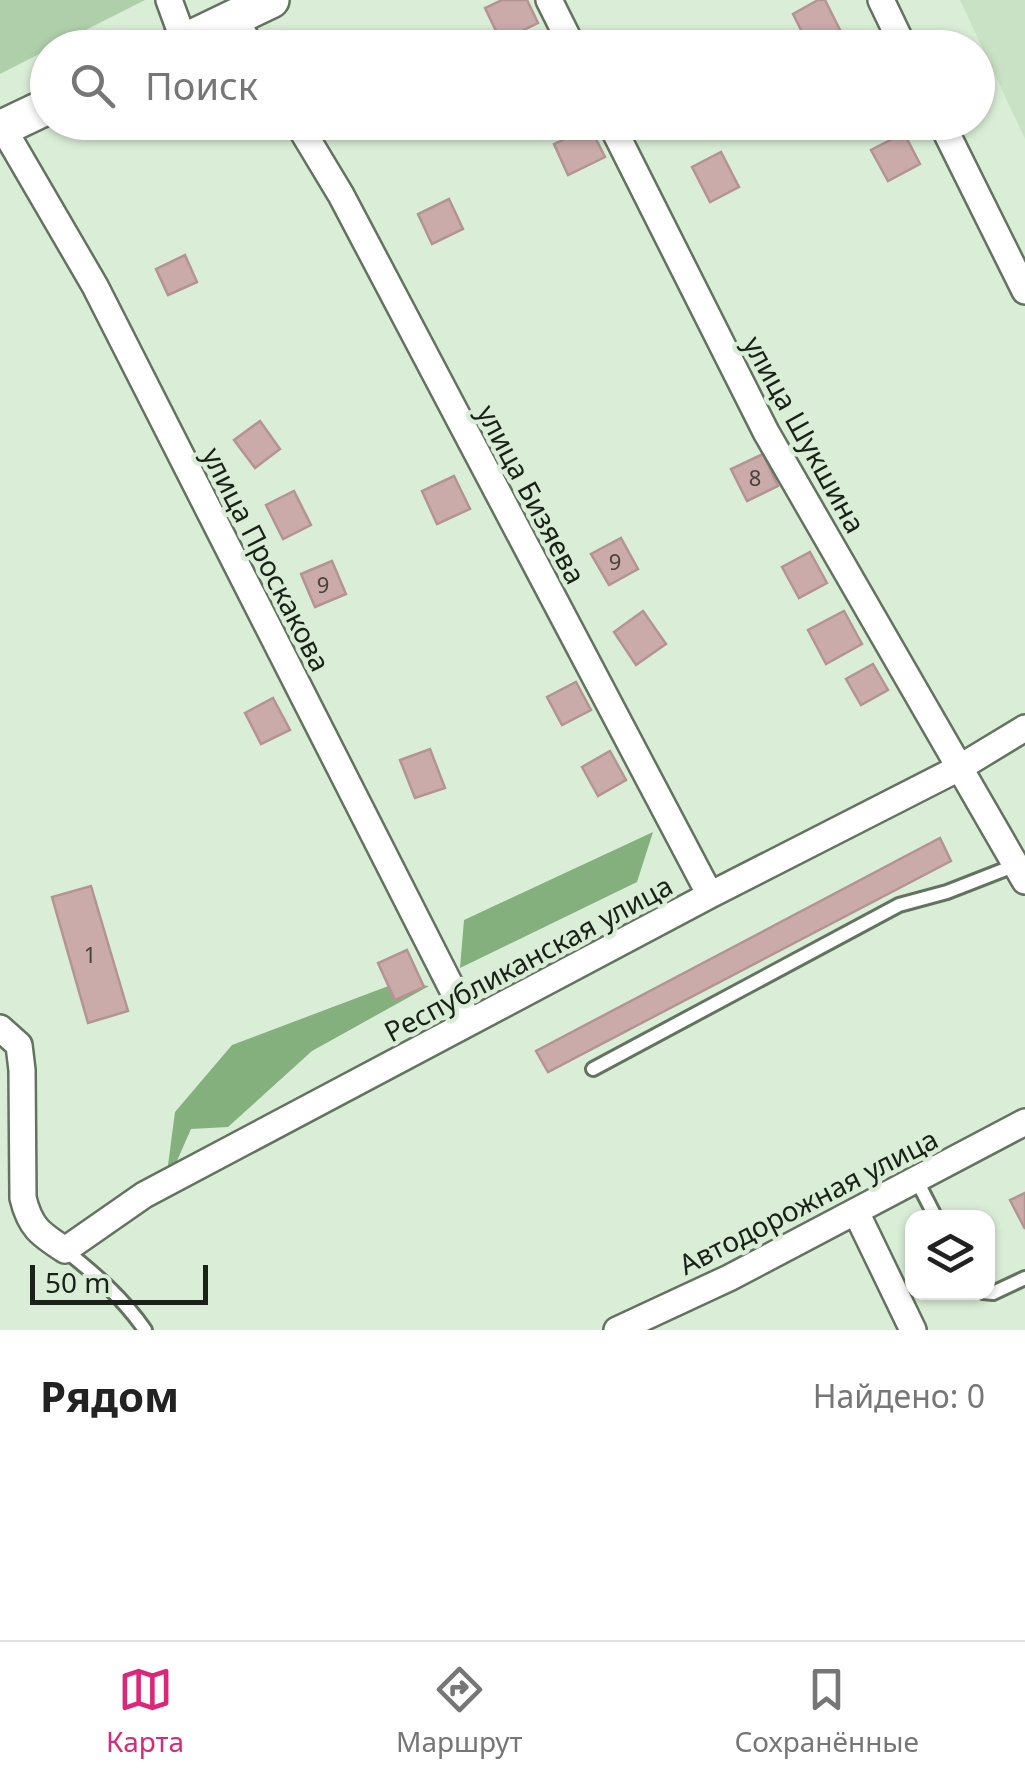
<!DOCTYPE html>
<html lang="ru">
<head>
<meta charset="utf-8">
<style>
	:root { --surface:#fff; --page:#f2f2f2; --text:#222; --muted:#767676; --line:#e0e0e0; --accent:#db2777 }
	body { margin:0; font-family:"Noto Sans",sans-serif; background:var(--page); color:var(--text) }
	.controls { position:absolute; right:30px; bottom:30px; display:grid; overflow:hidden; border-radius:20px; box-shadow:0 2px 8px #0004 }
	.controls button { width:90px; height:90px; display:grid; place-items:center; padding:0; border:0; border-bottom:2px solid var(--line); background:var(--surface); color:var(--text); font:50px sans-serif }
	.scale { position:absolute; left:30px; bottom:25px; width:178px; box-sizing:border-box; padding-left:10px; border:5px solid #1a2119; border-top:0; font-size:28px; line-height:35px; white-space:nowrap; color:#1a2119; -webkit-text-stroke:8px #daeed7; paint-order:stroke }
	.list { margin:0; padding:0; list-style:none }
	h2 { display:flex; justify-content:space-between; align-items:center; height:130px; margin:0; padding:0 40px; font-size:42px }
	h2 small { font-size:32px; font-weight:400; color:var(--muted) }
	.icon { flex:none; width:55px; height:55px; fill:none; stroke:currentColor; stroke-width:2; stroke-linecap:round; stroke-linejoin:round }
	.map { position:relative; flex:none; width:1025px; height:1330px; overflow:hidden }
	.search { position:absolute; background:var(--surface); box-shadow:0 2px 8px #0004; left:30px; right:30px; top:30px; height:110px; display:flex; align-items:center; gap:25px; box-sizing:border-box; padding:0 35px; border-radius:55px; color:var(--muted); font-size:38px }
	.sheet { height:310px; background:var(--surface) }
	nav { display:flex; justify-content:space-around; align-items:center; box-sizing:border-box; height:140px; border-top:2px solid var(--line); background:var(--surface); font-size:28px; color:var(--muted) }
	nav a { display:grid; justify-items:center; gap:5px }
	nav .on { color:var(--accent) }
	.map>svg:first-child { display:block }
</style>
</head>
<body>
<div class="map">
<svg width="1025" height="1330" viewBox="0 0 1025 1330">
	<rect width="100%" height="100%" fill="#daeed7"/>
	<path fill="#c9e2c5" d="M960 0H1025V139Z"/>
	<path fill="#afcfaa" d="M0 0H145L52 47 48 48 47 50 0 74Z"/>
	<path fill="#84b07d" d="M653 832 637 882 460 968 464 920Z
		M399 982 429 986 312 1051 228 1127 191 1129 165 1188 175 1112 232 1045Z"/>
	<path fill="#caabaa" stroke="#b39493" stroke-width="2.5" d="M502 0H527L538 23 501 41 485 8Z
		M818 0H825L840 30 809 46 793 14Z
		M590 127 605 157 568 175 554 144Z
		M904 133 920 164 888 181 871 150Z
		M721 152 739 187 710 202 692 167Z
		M449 199 463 229 432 244 418 214Z
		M185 255 197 282 168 295 156 269Z
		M260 421 280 449 255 468 234 440Z
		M763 454 778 486 747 501 731 469Z
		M454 476 470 509 437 524 422 491Z
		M294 491 311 525 283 539 266 505Z
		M621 538 638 569 609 585 591 554Z
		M810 552 827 583 799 598 782 567Z
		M332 561 346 594 315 607 301 574Z
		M643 611 666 644 636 665 614 632Z
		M844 611 862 644 826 664 808 630Z
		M873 664 888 690 861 705 846 679Z
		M576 682 591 710 562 725 547 697Z
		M273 698 290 730 261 744 245 713Z
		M430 749 445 788 415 798 400 760Z
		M610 751 626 780 598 796 582 767Z
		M940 838 951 861 548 1072 536 1051Z
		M91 886 128 1011 88 1023 52 897Z
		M407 950 424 987 395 1000 378 963Z
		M1025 1193V1229L1010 1200Z"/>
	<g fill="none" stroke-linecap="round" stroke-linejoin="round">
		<g stroke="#62735f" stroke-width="18">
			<path id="lane" d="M593 1069 899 905 947 892 1016 865
				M916 1179 936 1218
				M65 1250C95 1274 123 1298 145 1330
				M983 1292 993 1293 1025 1278"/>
		</g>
		<g stroke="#62735f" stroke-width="30">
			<path id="street" d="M169 0 184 41
				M549 0 573 48
				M881 0 904 48
				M234 18 252 48
				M297 122 341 195 710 895
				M610 122 766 432 1025 881
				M941 122 1025 291
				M3 128 95 286 469 1022
				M0 1028 19 1045 22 1070 23 1198C30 1227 40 1234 65 1250L144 1195 710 895 959 768 1025 728
				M856 1212 913 1330
				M617 1330 729 1278 1025 1122"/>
		</g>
		<g stroke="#62735f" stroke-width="40">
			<path id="secondary" d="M171 48 271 0
				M0 129 48 106"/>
		</g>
		<use href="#lane" stroke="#fff" stroke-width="12"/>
		<use href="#street" stroke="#fff" stroke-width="25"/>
		<use href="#secondary" stroke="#fff" stroke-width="35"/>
	</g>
	<g text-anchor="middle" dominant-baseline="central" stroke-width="9" stroke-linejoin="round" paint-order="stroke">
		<g font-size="22" fill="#46443d">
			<text x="755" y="477">8</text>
			<text x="615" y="561">9</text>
			<text x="323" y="584">9</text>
			<text x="90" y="954">1</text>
		</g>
		<g font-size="28" fill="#1a2119" stroke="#daeed7">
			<text transform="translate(805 434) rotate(61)">улица Шукшина</text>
			<text transform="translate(532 494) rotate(62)">улица Бизяева</text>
			<text transform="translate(267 559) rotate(63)">улица Проскакова</text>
			<text transform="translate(528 958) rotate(-28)">Республиканская улица</text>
			<text transform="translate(808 1201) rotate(-27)">Автодорожная улица</text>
		</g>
	</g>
</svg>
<div class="controls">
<button><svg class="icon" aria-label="layers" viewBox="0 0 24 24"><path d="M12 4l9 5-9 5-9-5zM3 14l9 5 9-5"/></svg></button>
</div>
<div class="scale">50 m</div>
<div class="search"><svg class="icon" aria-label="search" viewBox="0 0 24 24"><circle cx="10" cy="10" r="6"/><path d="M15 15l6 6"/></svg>Поиск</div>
</div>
<section class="sheet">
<h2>Рядом<small>Найдено: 0</small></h2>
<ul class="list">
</ul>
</section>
<nav>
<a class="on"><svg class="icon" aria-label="map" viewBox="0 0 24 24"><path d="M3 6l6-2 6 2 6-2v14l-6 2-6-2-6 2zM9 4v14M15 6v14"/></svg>Карта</a>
<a><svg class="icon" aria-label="directions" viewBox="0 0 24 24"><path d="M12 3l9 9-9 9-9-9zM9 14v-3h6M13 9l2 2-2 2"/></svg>Маршрут</a>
<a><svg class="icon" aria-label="saved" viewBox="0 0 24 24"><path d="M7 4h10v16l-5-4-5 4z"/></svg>Сохранённые</a>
</nav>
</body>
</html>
